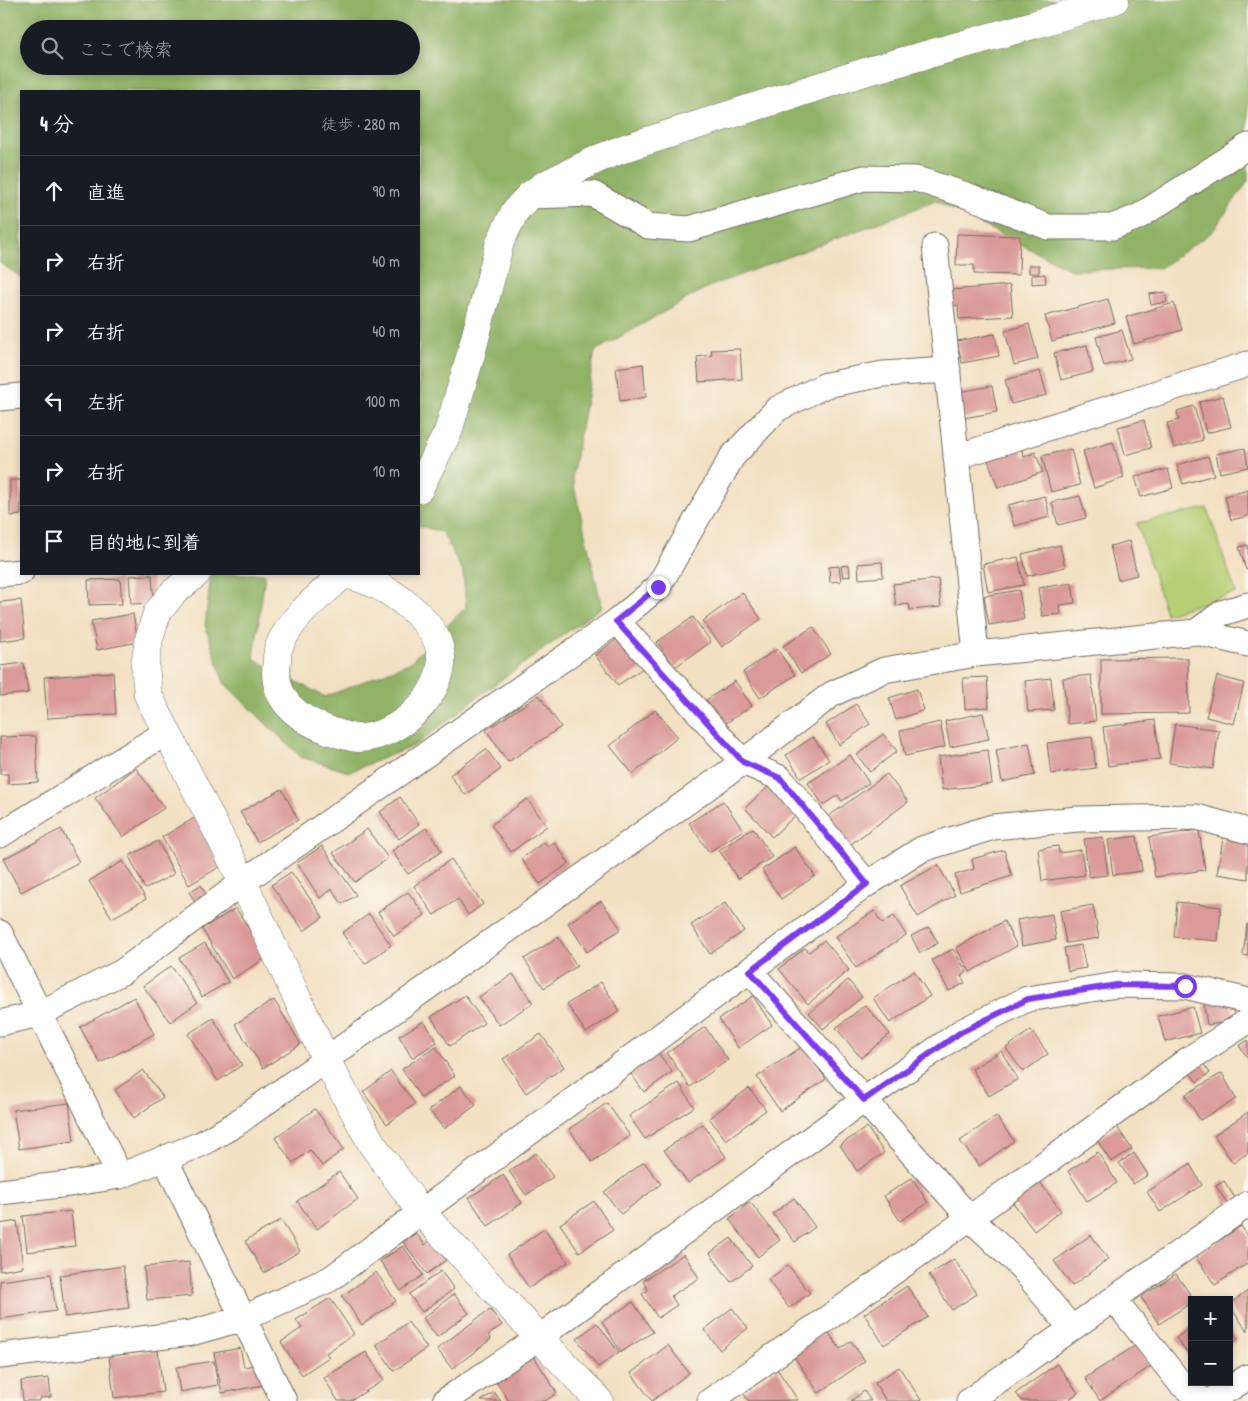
<!DOCTYPE html>
<html lang="ja">
<head>
<meta charset="utf-8">
<style>
	:root { --surface:#171b24; --page:#242831; --text:#f1f3f6; --muted:#9ea1a6; --line:#363941 }
	body { margin:0; font-family:"Patrick Hand","Klee One",sans-serif; background:var(--page); color:var(--text) }
	.controls { position:absolute; right:15px; bottom:15px; display:grid; overflow:hidden; border-radius:0px; box-shadow:0 2px 8px #0003 }
	.controls button { width:45px; height:45px; display:grid; place-items:center; padding:0; border:0; border-bottom:1px solid var(--line); background:var(--surface); color:var(--text); font:25px sans-serif }
	.stop { position:absolute; width:15px; height:15px; margin:-11px; border:4px solid #7c3aed; border-radius:50%; background:#fff }
	.stop.end { background:#7c3aed; border-color:#fff; box-shadow:0 1px 5px #0008 }
	.list { margin:0; padding:0; list-style:none }
	h2 { display:flex; justify-content:space-between; align-items:center; height:65px; margin:0; padding:0 20px; font-size:21px }
	h2 small { font-size:16px; font-weight:400; color:var(--muted) }
	.list li { display:grid; grid-template-columns:32px 1fr auto; gap:15px; align-items:center; box-sizing:border-box; height:70px; padding:0 20px; border-top:1px solid var(--line) }
	.list b { display:block; font-size:19px; white-space:nowrap }
	.list em { font-size:16px; font-style:normal; color:var(--muted) }
	.icon { flex:none; width:28px; height:28px; fill:none; stroke:currentColor; stroke-width:2; stroke-linecap:round; stroke-linejoin:round }
	.map { position:relative; flex:none; width:1248px; height:1401px; overflow:hidden }
	.search { position:absolute; background:var(--surface); box-shadow:0 2px 8px #0003; left:20px; top:20px; width:400px; height:55px; display:flex; align-items:center; gap:12px; box-sizing:border-box; padding:0 18px; border-radius:28px; color:var(--muted); font-size:19px }
	.panel { position:absolute; background:var(--surface); box-shadow:0 2px 8px #0003; left:20px; top:90px; width:400px; height:485px; border-radius:0px }
	.map>svg:first-child { display:block }
</style>
</head>
<body>
<div class="map">
<svg width="1248" height="1401" viewBox="0 0 1248 1401">
	<rect width="100%" height="100%" fill="#fbf7ec"/>
	<filter id="ink" filterUnits="userSpaceOnUse"><feTurbulence type="fractalNoise" baseFrequency=".02" numOctaves="2"/><feDisplacementMap in="SourceGraphic" scale="10" xChannelSelector="R" yChannelSelector="G"/><feConvolveMatrix kernelMatrix="1 2 1 2 8 2 1 2 1" color-interpolation-filters="sRGB"/></filter>
	<filter id="wash" filterUnits="userSpaceOnUse"><feTurbulence type="fractalNoise" baseFrequency=".0096" numOctaves="4" result="noise"/><feDisplacementMap in="SourceGraphic" scale="20" xChannelSelector="R" yChannelSelector="G"/><feGaussianBlur stdDeviation="1.12" result="paint"/><feColorMatrix in="noise" values="0 0 0 0 0 0 0 0 0 0 0 0 0 0 0 0 0 1.4 0 .05"/><feComposite in="paint" operator="in"/></filter>
	<g filter="url(#wash)">
		<rect width="100%" height="100%" fill="#f2e0c2"/>
		<path fill="#b6cf75" stroke="#707d50" d="M1207 508 1236 593 1166 614 1137 523Z"/>
		<path fill="#90b266" stroke="#5e6e48" fill-rule="evenodd" d="M0 0H1248V181L1213 231 1160 268 1071 270 936 201 708 287 595 351 572 477 602 607 487 690 416 745 349 772 301 757 224 683 205 625 211 574H265L254 659 325 697 409 663 466 607 463 572 442 532 419 526V91H21V277L0 263ZM29 29H411V66H29Z"/>
		<g id="blocks">
			<path fill="#da9a97" d="M957 234 1020 236 1019 275 974 274V265H956Z
				M1029 265H1039V273H1029Z
				M1045 274 1046 283 1032 284V275Z
				M1010 285 1013 316 959 319 958 305 953 306 951 290Z
				M1165 292 1167 302 1151 305 1149 294Z
				M1108 299 1115 323 1052 341 1045 316Z
				M1174 303 1182 330 1134 344 1126 317Z
				M1029 324 1038 359 1014 365 1005 331Z
				M1122 330 1131 359 1104 366 1096 337Z
				M995 334 999 356 962 363 957 341Z
				M1087 345 1093 372 1061 380 1054 353Z
				M740 349 742 379 699 382 697 357 712 355 711 350Z
				M643 364 646 397 620 401 616 368Z
				M1040 371 1047 395 1011 404 1005 380Z
				M992 386 997 412 964 418 959 392Z
				M1223 396 1231 427 1206 433 1199 402Z
				M1194 406 1203 440 1174 448 1167 423 1179 420 1177 411Z
				M1144 420 1151 448 1125 455 1118 427Z
				M1113 442 1124 478 1094 488 1083 451Z
				M1021 448 1024 457 1035 452 1043 472 998 488 988 460Z
				M1245 448 1248 467 1220 473 1216 454Z
				M1071 449 1080 485 1051 492 1042 456Z
				M1208 456 1214 475 1183 484 1177 465Z
				M1168 469 1173 488 1141 497 1135 477Z
				M10 480H21V515L10 516Z
				M1248 490V516L1231 520 1225 496Z
				M1045 496 1050 517 1014 526 1008 505Z
				M1080 496 1086 518 1058 525 1052 502Z
				M1129 541 1137 575 1118 580 1110 546Z
				M1060 545 1065 567 1027 576 1022 554Z
				M1248 545V569L1246 570 1239 547Z
				M1018 557 1024 585 988 592 983 564Z
				M882 562 883 577 859 579 858 564Z
				M849 565 850 576 843 577 841 566Z
				M839 566 841 581 830 582 829 567Z
				M152 575 154 603 131 604 129 576Z
				M120 579 122 604 89 605 88 580Z
				M938 579 941 607 910 610 909 604 896 606 893 584Z
				M1072 583 1075 603 1059 605 1061 614 1042 616 1038 588Z
				M1019 590 1024 619 989 625 984 596Z
				M742 592 761 619 722 647 703 621Z
				M21 600 25 638 0 641V602Z
				M133 614 138 642 97 650 91 621Z
				M693 617 711 642 675 667 657 642Z
				M813 627 831 654 801 673 783 646Z
				M623 635 646 666 618 685 595 655Z
				M777 649 795 675 760 698 743 672Z
				M1188 658 1189 713 1101 714V659Z
				M24 663 28 693 0 696V666Z
				M113 672 116 714 47 718 44 677Z
				M1091 675 1096 721 1068 724 1063 678Z
				M1217 676 1244 683 1234 724 1206 717Z
				M987 677 989 707 965 709 963 678Z
				M1051 678 1054 710 1028 712 1025 681Z
				M735 681 752 706 723 725 706 700Z
				M917 689 924 710 896 720 889 698Z
				M539 695 561 727 508 762 486 730Z
				M856 704 870 724 839 745 826 724Z
				M655 710 678 737 633 774 610 746Z
				M983 713 989 739 950 747 945 721Z
				M1155 720 1160 759 1108 766 1103 727Z
				M940 722 945 747 905 756 900 731Z
				M1175 724 1219 730 1213 769 1169 763Z
				M883 734 897 751 870 772 857 755Z
				M36 736 38 782 8 784V774H0V737Z
				M813 737 829 760 801 778 786 755Z
				M1092 737 1096 768 1051 774 1047 743Z
				M1029 743 1035 775 1002 782 996 750Z
				M486 749 501 769 465 795 450 775Z
				M988 750 992 784 942 790 938 757Z
				M850 755 869 783 842 801 838 795 823 805 808 783Z
				M136 768 164 808 123 837 95 798Z
				M887 774 908 802 847 847 825 819Z
				M770 785 797 814 772 837 745 808Z
				M282 789 298 820 257 842 240 812Z
				M400 797 419 824 399 839 380 812Z
				M527 799 547 826 511 852 491 825Z
				M723 801 743 830 709 852 689 823Z
				M196 817 223 865 189 885 162 837Z
				M426 828 442 851 408 874 392 851Z
				M753 828 772 857 738 879 719 850Z
				M61 829 79 862 21 892 3 859Z
				M367 829 388 858 355 882 333 853Z
				M1199 830 1205 870 1155 877 1149 837Z
				M1224 833 1248 837V879L1217 874Z
				M1137 836 1142 871 1113 875 1108 840Z
				M1103 837 1108 875 1089 877 1084 839Z
				M158 841 174 874 145 889 129 856Z
				M544 842 548 847 554 842 569 863 540 884 521 859Z
				M322 846 356 895 342 904 332 889 320 898 297 863Z
				M1058 846 1059 853 1081 850 1085 875 1042 881 1038 849Z
				M795 847 815 876 781 899 762 870Z
				M1004 850 1012 876 960 892 955 875 974 869 972 859Z
				M451 859 483 904 468 915 458 899 434 915 414 886Z
				M123 861 146 899 112 918 89 881Z
				M938 865 955 895 918 917 900 886Z
				M291 872 323 917 304 931 271 885Z
				M201 885 208 898 197 905 189 892Z
				M408 892 425 915 394 936 378 912Z
				M601 901 621 929 587 952 568 923Z
				M1177 902 1221 907 1218 941 1174 937Z
				M725 903 744 931 710 954 691 925Z
				M1093 905 1099 938 1066 943 1060 911Z
				M236 908 266 958 232 979 202 929Z
				M874 911 882 923 894 916 906 935 856 968 835 937Z
				M369 914 391 945 365 964 342 933Z
				M1052 914 1056 940 1022 946 1017 920Z
				M1004 921 1017 946 970 972 956 948Z
				M1247 924H1248V956L1243 955Z
				M929 927 938 943 920 953 911 936Z
				M558 937 577 966 544 988 524 959Z
				M824 940 849 970 808 1004 779 969 805 948 809 952Z
				M205 943 228 982 202 997 179 958Z
				M1081 945 1086 968 1068 971 1064 948Z
				M953 949 967 972 961 976 965 983 949 991 932 960Z
				M171 966 197 1003 170 1022 143 986Z
				M914 971 930 996 890 1023 873 998Z
				M513 974 533 1003 499 1025 479 997Z
				M848 980 862 997 823 1029 809 1013Z
				M601 982 620 1011 586 1033 567 1004Z
				M465 995 484 1023 450 1046 431 1017Z
				M753 996 772 1025 738 1048 719 1019Z
				M134 997 154 1034 100 1063 80 1027Z
				M274 1000 301 1044 263 1068 235 1024Z
				M1231 1001 1235 1021 1207 1025 1204 1005Z
				M865 1005 890 1034 861 1058 836 1028Z
				M1193 1007 1200 1033 1165 1042 1158 1016Z
				M213 1018 242 1065 218 1081 188 1034Z
				M424 1021 437 1042 412 1058 399 1036Z
				M705 1027 728 1060 690 1087 667 1053Z
				M1031 1030 1048 1054 1023 1072 1006 1048Z
				M541 1034 564 1067 526 1093 503 1059Z
				M1248 1040V1058L1239 1046Z
				M803 1046 826 1079 780 1111 757 1077Z
				M436 1047 455 1076 421 1098 402 1069Z
				M657 1051 672 1072 644 1092 629 1071Z
				M1001 1051 1018 1079 989 1096 972 1069Z
				M1203 1063 1210 1073 1197 1082 1190 1073Z
				M143 1070 163 1097 134 1118 115 1090Z
				M391 1071 415 1104 387 1124 363 1092Z
				M1222 1073 1236 1099 1200 1120 1185 1095Z
				M679 1083 694 1107 645 1139 629 1116Z
				M461 1086 476 1105 444 1129 429 1110Z
				M749 1088 766 1110 726 1140 709 1118Z
				M69 1103 74 1141 19 1149 13 1110Z
				M607 1103 630 1136 592 1162 569 1129Z
				M315 1109 344 1149 322 1166 310 1150 293 1163 275 1138Z
				M1248 1112V1153L1233 1163 1214 1135Z
				M996 1116 1014 1141 979 1166 960 1141Z
				M703 1124 726 1157 688 1183 664 1150Z
				M867 1127 884 1153 857 1171 840 1145Z
				M1117 1127 1132 1149 1111 1162 1097 1140Z
				M1098 1152 1117 1183 1087 1201 1068 1171Z
				M536 1153 553 1177 526 1195 509 1171Z
				M1134 1153 1148 1175 1133 1184 1119 1163Z
				M644 1162 661 1184 621 1214 604 1192Z
				M1190 1164 1202 1185 1160 1212 1147 1192Z
				M339 1172 358 1199 317 1229 297 1201Z
				M503 1175 522 1203 488 1226 469 1198Z
				M912 1178 928 1203 900 1221 884 1196Z
				M1039 1181 1061 1211 1034 1231 1012 1201Z
				M1224 1181 1235 1198 1227 1203 1216 1186Z
				M794 1198 815 1227 795 1242 773 1214Z
				M594 1201 613 1230 579 1252 560 1224Z
				M750 1202 780 1240 758 1257 729 1219Z
				M71 1211 75 1246 27 1252 23 1216Z
				M281 1220 300 1251 264 1273 245 1241Z
				M17 1221 23 1267 0 1271V1224Z
				M1241 1226 1248 1236V1263L1215 1285 1195 1256Z
				M544 1229 568 1262 529 1288 507 1255Z
				M416 1233 425 1245 431 1240 446 1260 427 1274 403 1242Z
				M1091 1235 1108 1259 1072 1286 1054 1261Z
				M731 1238 752 1266 731 1282 710 1253Z
				M403 1246 423 1275 401 1291 380 1261Z
				M684 1254 699 1278 671 1296 677 1305 658 1318 642 1294 648 1290 643 1281Z
				M954 1259 977 1294 952 1310 929 1275Z
				M189 1262 192 1296 147 1300 144 1267Z
				M788 1265 810 1293 789 1308 768 1280Z
				M123 1266 129 1308 65 1317 60 1275Z
				M441 1271 454 1289 422 1312 409 1294Z
				M376 1272 396 1301 362 1325 342 1296Z
				M51 1274 56 1311 0 1319V1281Z
				M1176 1274 1194 1300H1192V1302L1159 1324 1141 1297Z
				M907 1286 928 1317 884 1345 864 1314Z
				M1248 1291V1332L1229 1305V1304Z
				M454 1294 469 1313 437 1337 423 1318Z
				M330 1298 354 1334 326 1353 329 1357 302 1375 281 1342 302 1328 296 1320Z
				M633 1302 653 1332 621 1352 602 1322Z
				M732 1308 748 1328 720 1350 704 1330Z
				M490 1309 502 1325 488 1335 491 1339 452 1369 437 1349Z
				M408 1322 427 1348 394 1371 376 1345Z
				M597 1323 619 1352 598 1367 577 1339Z
				M1192 1326V1359L1176 1338Z
				M1229 1327 1238 1339 1229 1346Z
				M827 1330 840 1349 851 1341 865 1361 819 1393 792 1354Z
				M668 1345 689 1373 652 1401 631 1373Z
				M1136 1345 1151 1366 1100 1401 1085 1378Z
				M240 1348 244 1367 259 1364 263 1385 222 1393 214 1353Z
				M158 1350 163 1392 114 1398 109 1356Z
				M366 1352 384 1380 350 1401H338L324 1378Z
				M533 1355 557 1393 545 1401H509L495 1380Z
				M214 1361 218 1385 180 1392 176 1367Z
				M1057 1364 1078 1393 1067 1401H1022L1016 1393Z
				M899 1367 921 1400 919 1401H886L875 1383Z
				M777 1369 798 1400 749 1401 743 1393Z
				M49 1378 51 1397 40 1398V1401H23L21 1381Z
				M864 1391 871 1401H851Z
				M494 1392 501 1401H481Z"/>
		</g>
	</g>
	<g filter="url(#ink)">
		<use href="#blocks" fill-opacity="0" stroke="#716a60" stroke-width="1"/>
		<g fill="none" stroke-linecap="round" stroke-linejoin="round">
			<g stroke="#716a60" stroke-width="27">
				<path id="minor" d="M529 196 593 194 648 226 689 229 864 178 916 179 966 195 1048 227H1112L1138 217 1248 146
					M935 246 976 654
					M0 398 21 396
					M956 457 1248 364
					M0 574 21 572
					M617 621 743 762 780 778 867 884
					M1196 632 1222 613 1248 605
					M0 835 167 732
					M0 933 120 1176
					M750 971 864 1100 970 1218 1022 1268 1071 1328
					M0 1023 39 1014 122 972 243 882 617 621 658 587 732 457 777 409 826 385 883 374 948 370
					M165 1159 284 1401
					M0 1192 69 1184 120 1176 201 1144 234 1125 743 762 832 694 884 670 976 654 1196 632 1248 644
					M1114 1299 1181 1384 1204 1401
					M0 1356 191 1333 244 1318 330 1279 867 884 922 849 993 827 1078 819 1197 817 1248 831
					M445 1401 540 1337 864 1100 961 1032 1027 999 1117 985 1185 986 1248 1001
					M710 1401 970 1218 1189 1059 1248 1021
					M969 1401 1248 1204
					M1210 1401 1248 1377"/>
			</g>
			<g stroke="#716a60" stroke-width="29">
				<path id="tertiary" d="M419 489 448 432 471 354 500 242 515 211 529 196 546 184 600 158 628 147 868 71 1033 25 1115 0
					M196 574 173 593 157 613 149 639 145 664 148 695 243 882 326 1060 372 1144 421 1212 599 1401
					M344 574C353 576 362 578 370 582 395 592 436 623 440 651 441 656 442 662 441 666 435 703 395 737 358 738 349 738 337 733 328 730 296 718 271 699 277 661 277 657 277 651 279 647 290 617 322 594 344 574Z"/>
			</g>
			<use href="#minor" stroke="#fff" stroke-width="25"/>
			<use href="#tertiary" stroke="#fff" stroke-width="28"/>
		</g>
	</g>
	<g fill="none" stroke-linecap="round" stroke-linejoin="round" filter="url(#ink)">
		<path stroke="#7c3aed" stroke-width="6" d="M658 587 616 621 743 762 780 778 867 884 750 971 864 1100 961 1032 1028 999 1117 985 1185 986"/>
	</g>
</svg>
<div class="controls">
<button>+</button>
<button>−</button>
</div>
<div class="stop" style="left:1185px;top:986px"></div>
<div class="stop end" style="left:658px;top:587px"></div>
<div class="search"><svg class="icon" aria-label="search" viewBox="0 0 24 24"><circle cx="10" cy="10" r="6"/><path d="M15 15l6 6"/></svg>ここで検索</div>
<section class="panel">
<h2>4 分<small>徒歩 · 280 m</small></h2>
<ul class="list">
<li><svg class="icon" aria-label="ahead" viewBox="0 0 24 24"><path d="M12 20V5M6 11l6-6 6 6"/></svg><div><b>直進</b></div><em>90 m</em></li>
<li><svg class="icon" aria-label="right" viewBox="0 0 24 24"><path d="M7 20v-9h11M14 6l5 5-5 5"/></svg><div><b>右折</b></div><em>40 m</em></li>
<li><svg class="icon" aria-label="right" viewBox="0 0 24 24"><path d="M7 20v-9h11M14 6l5 5-5 5"/></svg><div><b>右折</b></div><em>40 m</em></li>
<li><svg class="icon" aria-label="left" viewBox="0 0 24 24"><path d="M17 20v-9H6M10 6l-5 5 5 5"/></svg><div><b>左折</b></div><em>100 m</em></li>
<li><svg class="icon" aria-label="right" viewBox="0 0 24 24"><path d="M7 20v-9h11M14 6l5 5-5 5"/></svg><div><b>右折</b></div><em>10 m</em></li>
<li><svg class="icon" aria-label="arrive" viewBox="0 0 24 24"><path d="M6 21V4h12l-3 4 3 4H6"/></svg><div><b>目的地に到着</b></div></li>
</ul>
</section>
</div>
</body>
</html>
